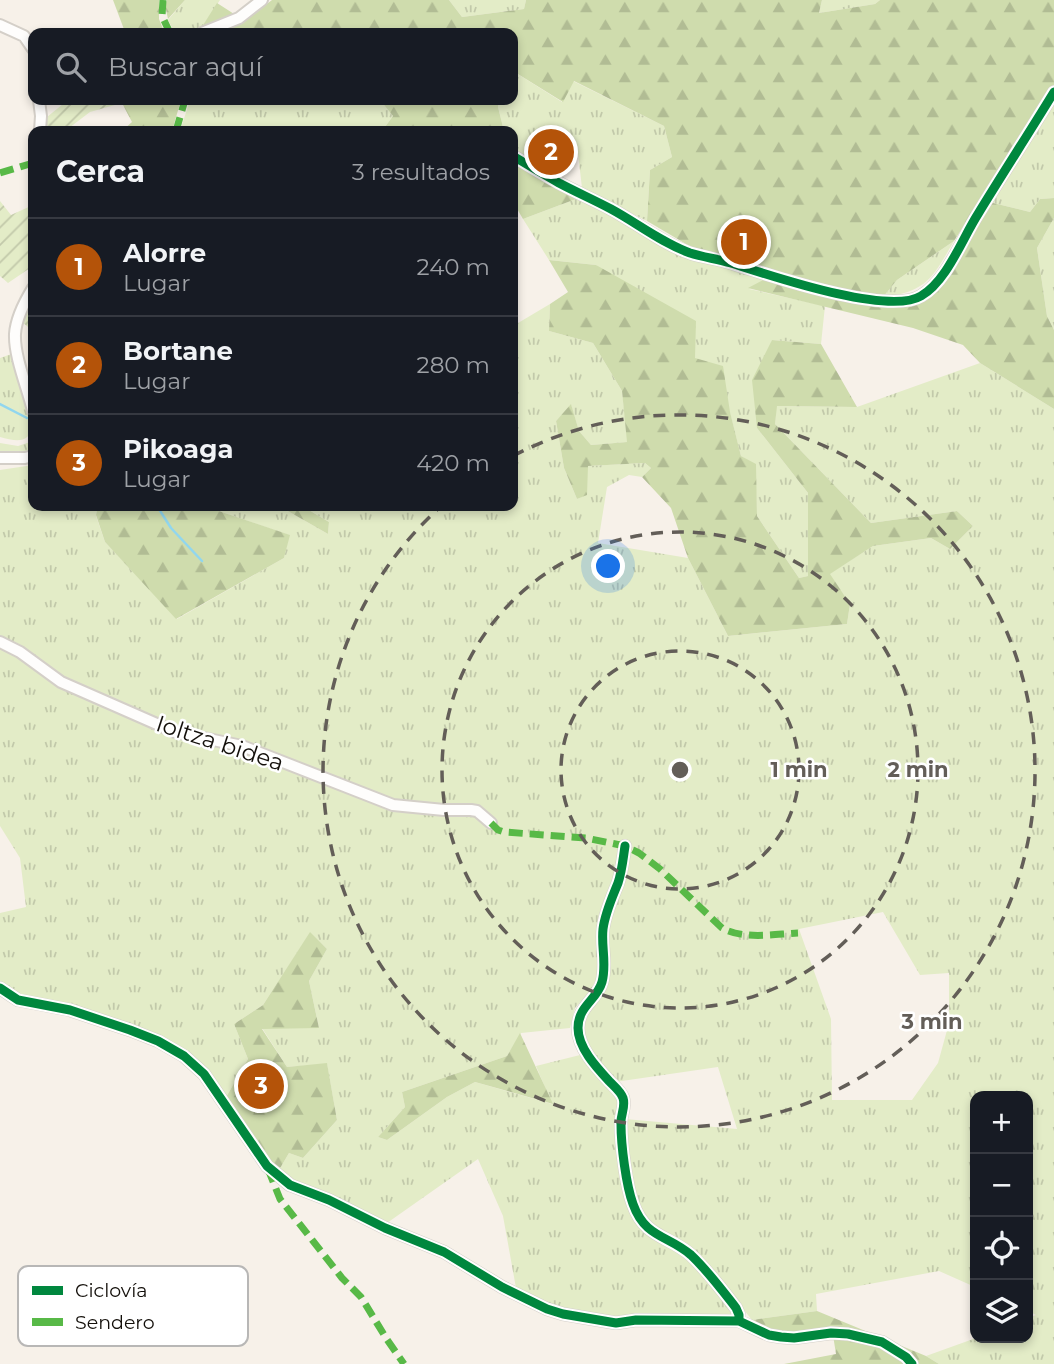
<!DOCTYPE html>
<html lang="es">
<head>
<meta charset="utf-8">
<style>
	:root { --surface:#171b24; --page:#242831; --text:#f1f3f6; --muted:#9ea1a6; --line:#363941; --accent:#b45309 }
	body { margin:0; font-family:Montserrat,sans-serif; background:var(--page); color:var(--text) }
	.controls { position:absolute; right:21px; bottom:21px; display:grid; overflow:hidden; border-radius:14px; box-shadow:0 4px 10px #0003 }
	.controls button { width:63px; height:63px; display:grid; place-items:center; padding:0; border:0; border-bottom:2px solid var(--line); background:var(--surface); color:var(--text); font:35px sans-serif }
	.you { position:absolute; left:609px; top:567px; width:24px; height:24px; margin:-18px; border:5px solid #fff; border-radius:50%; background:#1a73e8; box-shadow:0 0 0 10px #1a73e833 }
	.badge { display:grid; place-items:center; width:46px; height:46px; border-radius:50%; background:var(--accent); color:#fff; font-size:23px; font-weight:700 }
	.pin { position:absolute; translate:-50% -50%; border:4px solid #fff; box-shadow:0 2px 7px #0006 }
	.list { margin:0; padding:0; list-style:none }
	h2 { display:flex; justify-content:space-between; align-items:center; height:91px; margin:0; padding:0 28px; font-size:30px }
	h2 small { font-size:23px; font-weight:400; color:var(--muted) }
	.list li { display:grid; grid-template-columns:46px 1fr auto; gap:21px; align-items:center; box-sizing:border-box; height:98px; padding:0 28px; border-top:2px solid var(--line) }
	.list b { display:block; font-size:26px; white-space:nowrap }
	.list p { margin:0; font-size:23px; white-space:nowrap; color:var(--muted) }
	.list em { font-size:23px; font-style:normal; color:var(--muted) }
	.icon { flex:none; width:38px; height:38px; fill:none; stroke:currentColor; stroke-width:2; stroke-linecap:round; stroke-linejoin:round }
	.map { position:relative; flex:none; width:1054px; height:1364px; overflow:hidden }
	.search { position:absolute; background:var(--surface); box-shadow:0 4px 10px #0003; left:28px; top:28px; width:490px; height:77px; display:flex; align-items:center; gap:18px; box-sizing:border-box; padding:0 24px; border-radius:14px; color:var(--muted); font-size:26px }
	.panel { position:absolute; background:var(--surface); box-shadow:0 4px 10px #0003; left:28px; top:126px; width:490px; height:385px; border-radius:14px }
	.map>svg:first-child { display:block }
</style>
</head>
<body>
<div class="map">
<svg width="1054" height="1364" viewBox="0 0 1054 1364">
	<defs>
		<pattern id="grass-tufts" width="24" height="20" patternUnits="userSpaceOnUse" patternTransform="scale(1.75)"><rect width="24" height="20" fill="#e3ecc7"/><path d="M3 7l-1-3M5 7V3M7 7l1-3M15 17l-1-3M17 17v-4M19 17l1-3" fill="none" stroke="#c2c9aa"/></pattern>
		<pattern id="forest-firs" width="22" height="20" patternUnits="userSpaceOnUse" patternTransform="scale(1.75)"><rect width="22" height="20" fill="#cfdcad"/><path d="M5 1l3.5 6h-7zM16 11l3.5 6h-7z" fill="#b1bc94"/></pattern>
		<pattern id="garden-furrows" width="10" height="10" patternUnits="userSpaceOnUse" patternTransform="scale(1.75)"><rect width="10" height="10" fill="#e3ecc7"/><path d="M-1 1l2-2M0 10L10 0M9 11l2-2" fill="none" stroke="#c2c9aa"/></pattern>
	</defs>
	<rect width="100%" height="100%" fill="#f7f1e9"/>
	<path fill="url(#grass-tufts)" fill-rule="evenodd" d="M185 0H220L198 33H175L168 20Z
		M449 0H526L524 9 462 17Z
		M822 0H880L875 4 819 13Z
		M513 71 562 102 573 81 664 126 672 157 650 170 647 221 582 188 577 145 546 133 534 162 513 151V131H504L498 107 499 100H513Z
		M1054 97V198L1040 199 1030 212 989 202Z
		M190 100H380L393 116 382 131H180Z
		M576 199 612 213 691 257 765 279 749 289 825 306 821 344 772 340 757 428 808 493V576L799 578 757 516 755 465 741 456 730 413 695 358 596 265 549 260 523 219Z
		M1054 218V330L1047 316 1037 248Z
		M954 241C933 277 927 292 883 297L897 280Z
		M550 304 549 331 593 343 622 391 628 442 591 445 579 431 571 405 556 421 564 468 577 499 587 494V466L645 463 651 468 642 477 629 475 607 487 598 543 688 558 728 636 847 624 850 604 829 574 873 546 931 538 950 549 973 526 957 511 871 523 775 424 776 406 857 407 980 363 1054 409V1364H939L926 1356 976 1338H1028V1318L1036 1315 1028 1311V1096H975V1287L939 1271 816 1294 817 1311 752 1320C733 1297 715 1271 692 1251 681 1242 665 1239 655 1230 630 1208 624 1151 625 1119L737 1129 718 1067 615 1082C602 1067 588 1053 583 1032 577 1010 599 1004 605 986 611 968 605 950 606 931 607 921 613 910 616 900 622 885 626 870 628 853L620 848 616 873 600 915 598 932 600 962 596 979 591 990 575 1008 570 1028 521 1033 507 1056 402 1092 405 1107 378 1137 387 1140 447 1097 475 1082 552 1104 536 1066 584 1054 616 1091 619 1101 617 1119 626 1188 632 1209 640 1222 653 1236 680 1251 699 1267 731 1308 734 1313 732 1317 639 1316 614 1319 556 1307 516 1288 503 1216 478 1159 387 1223 337 1199 293 1181 279 1170 289 1153 303 1158 337 1120 327 1064 287 1067 262 1028H319L309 981 327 949 310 933 263 1005 234 1024 248 1059 225 1099 208 1073 187 1054 152 1034 74 1008 51 1002 24 998 0 982V913L26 907 20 858 0 826V645L20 656 61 685 178 737 241 749 318 780 383 804 406 810 432 813H472L489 825 494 822 490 814 478 808 413 804 389 799 315 773 240 743 177 729 60 679 18 648 0 639V470L33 465V506H98L96 516 105 542 177 619 284 558 289 535 204 506H279L328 534 329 522 302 506H513V326ZM883 912 920 975 949 973V1023L938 1063 912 1100H832L831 1019 799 929Z
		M14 353 32 425C30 445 15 441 0 437V358Z
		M33 441 32 452 0 455V443L18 446Z"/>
	<path fill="url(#forest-firs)" d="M113 0H159V19L163 29 125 32Z
		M167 0H185L168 19 165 5Z
		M272 0H449L462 17 524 9 526 0H822L819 13 875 4 880 0H1054V85L954 241 897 280 883 297 862 295 715 258 686 244 647 221 650 170 672 157 664 126 574 81 563 102 513 71V33H198L217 3 245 21Z
		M123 100H181L172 131H122L132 122 122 103Z
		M380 100H499L498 107 504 131H382L393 116Z
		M513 161 576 199 523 219 513 202Z
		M1054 198V218L1037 248 1047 316 1054 330V409L980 363 963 345 913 328 748 288 765 279 885 306C937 308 944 286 965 245 972 230 981 216 989 202L1030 212 1040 199Z
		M549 260 596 265 696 321 695 358 723 366 730 412 741 456 756 464 757 516 799 578 808 576V493L757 428 752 380 772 340 821 344 857 407 777 406 775 424 871 523 957 511 973 526 950 549 931 538 873 546 830 574 850 604 847 624 728 636 688 558 671 508 642 477 651 468 645 463 588 466 587 495 577 499 564 468 556 421 571 404 579 431 591 445 627 442 622 391 593 343 549 331 550 304 568 292Z
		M98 506H204L290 535 284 558 176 619 105 542 96 515Z
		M279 506H302L329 522 328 534Z
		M310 932 327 949 309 981 319 1028 262 1029 287 1067 327 1063 337 1120 303 1158 289 1153 279 1170 257 1147 225 1099 248 1059 234 1024 263 1005Z
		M520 1033 553 1104 475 1082 447 1097 387 1140 378 1137 405 1107 402 1092 507 1056Z
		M817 1311 926 1356 939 1364H784L836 1354 832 1329 786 1334 765 1328 752 1320Z"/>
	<path fill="url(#garden-furrows)" d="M68 100H123L122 103 90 112 65 131H46L47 117Z
		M0 201 11 215 33 205V266L8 283 0 276Z
		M33 295V331L22 322Z"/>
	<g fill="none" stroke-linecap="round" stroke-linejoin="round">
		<path stroke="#91d6ee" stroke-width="2.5" d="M0 404 27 418
			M157 506 171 528 202 561"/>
		<g stroke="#d4cfc8" stroke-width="14">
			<path id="street" d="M0 25 24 36 33 49
				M202 33 239 18 262 0
				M39 100 41 116 40 131
				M513 156C528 165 543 174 559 183 576 192 594 200 611 209 637 223 662 243 690 253 703 257 717 259 731 263 769 275 888 316 921 296 947 281 962 239 978 214 1003 173 1029 133 1054 92
				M33 288C25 301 16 318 15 334 14 357 28 389 33 411
				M0 458H25L33 456
				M0 642 20 652 61 682 175 732 242 746 393 805 444 810H471L477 811 491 823
				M625 846C623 859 622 871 618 883 612 898 605 913 603 929 601 947 607 964 602 982 597 1000 578 1006 578 1028 578 1048 597 1068 610 1082 615 1087 621 1092 623 1098 626 1107 620 1116 621 1124 621 1145 626 1185 633 1204 645 1238 668 1235 691 1255 708 1271 722 1290 736 1308L739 1315V1321
				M0 988 18 1000 70 1010 130 1030 158 1041 184 1056 204 1074 267 1166 290 1185 329 1200 385 1228 444 1252 502 1287 547 1309 563 1314 616 1323 636 1320 739 1321 769 1335 781 1337 794 1338 831 1333 848 1334 882 1342 906 1357 912 1364"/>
		</g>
		<use href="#street" stroke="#fefdfc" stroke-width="10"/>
		<path stroke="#58b947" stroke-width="7" stroke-dasharray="14 7" stroke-linecap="butt" d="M163 0 162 16 170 33
			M176 131 185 100
			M0 173 33 163
			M491 823 498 830 504 832 586 838 625 846 639 853 660 869 722 928C744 940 774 934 798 933
			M268 1169 280 1199 342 1278 361 1297 386 1338 404 1364"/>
		<g stroke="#fff" stroke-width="13">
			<path id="cycleway" d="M513 156C528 165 543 174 559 183 576 192 594 200 611 209 637 223 662 243 690 253 703 257 717 259 731 263 769 275 888 316 921 296 947 281 962 239 978 214 1003 173 1029 133 1054 92
				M625 846C623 859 622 871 618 883 612 898 605 913 603 929 601 947 607 964 602 982 597 1000 578 1006 578 1028 578 1048 597 1068 610 1082 615 1087 621 1092 623 1098 626 1107 620 1116 621 1124 621 1145 626 1185 633 1204 645 1238 668 1235 691 1255 708 1271 722 1290 736 1308L739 1315V1321
				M0 988 18 1000 70 1010 130 1030 158 1041 184 1056 204 1074 267 1166 290 1185 329 1200 385 1228 444 1252 502 1287 547 1309 563 1314 616 1323 636 1320 739 1321 769 1335 781 1337 794 1338 831 1333 848 1334 882 1342 906 1357 912 1364"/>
		</g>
		<use href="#cycleway" stroke="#00873e" stroke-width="9"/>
	</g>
	<g fill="none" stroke="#635e58" stroke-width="3.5" stroke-dasharray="12 9">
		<circle cx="680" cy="770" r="119"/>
		<circle cx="680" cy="770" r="238"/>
		<path d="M513 456A356 356 0 1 1 439 508"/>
	</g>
	<g text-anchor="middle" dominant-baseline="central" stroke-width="5" stroke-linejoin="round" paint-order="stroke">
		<g font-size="23" fill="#130f0a" stroke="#fff">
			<text transform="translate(220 743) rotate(18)">Ioltza bidea</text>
		</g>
	</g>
	<rect x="18" y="1266" width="230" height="80" rx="10" fill="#fff" stroke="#b8b7b6" stroke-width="2"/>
	<rect x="32" y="1286" width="31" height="9" fill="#00873e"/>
	<rect x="32" y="1318" width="31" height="8" fill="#58b947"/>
	<g font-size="19" fill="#130f0a">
		<text x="75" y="1297">Ciclovía</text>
		<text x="75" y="1329">Sendero</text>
	</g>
	<circle cx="680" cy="770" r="10" fill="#635e58" stroke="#fff" stroke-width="3.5"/>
	<g font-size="21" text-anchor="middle" font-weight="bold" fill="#635e58" stroke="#fff" stroke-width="5" stroke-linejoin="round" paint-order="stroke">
		<text x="799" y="777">1 min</text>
		<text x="918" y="777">2 min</text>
		<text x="932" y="1029">3 min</text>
	</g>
</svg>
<div class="controls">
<button>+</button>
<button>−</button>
<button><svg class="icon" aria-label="locate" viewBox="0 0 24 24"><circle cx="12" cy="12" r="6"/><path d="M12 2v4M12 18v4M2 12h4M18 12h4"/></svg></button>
<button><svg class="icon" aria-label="layers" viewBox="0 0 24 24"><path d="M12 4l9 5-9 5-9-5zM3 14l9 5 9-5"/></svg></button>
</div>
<div class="you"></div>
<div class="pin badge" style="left:744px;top:242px">1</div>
<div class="pin badge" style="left:551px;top:152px">2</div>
<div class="pin badge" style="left:261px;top:1086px">3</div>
<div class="search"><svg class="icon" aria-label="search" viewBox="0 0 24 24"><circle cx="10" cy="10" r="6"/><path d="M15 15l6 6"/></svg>Buscar aquí</div>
<section class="panel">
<h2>Cerca<small>3 resultados</small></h2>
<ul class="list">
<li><span class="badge">1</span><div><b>Alorre</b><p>Lugar</p></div><em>240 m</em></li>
<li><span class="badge">2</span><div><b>Bortane</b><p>Lugar</p></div><em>280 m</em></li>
<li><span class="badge">3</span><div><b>Pikoaga</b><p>Lugar</p></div><em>420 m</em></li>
</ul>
</section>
</div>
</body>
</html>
